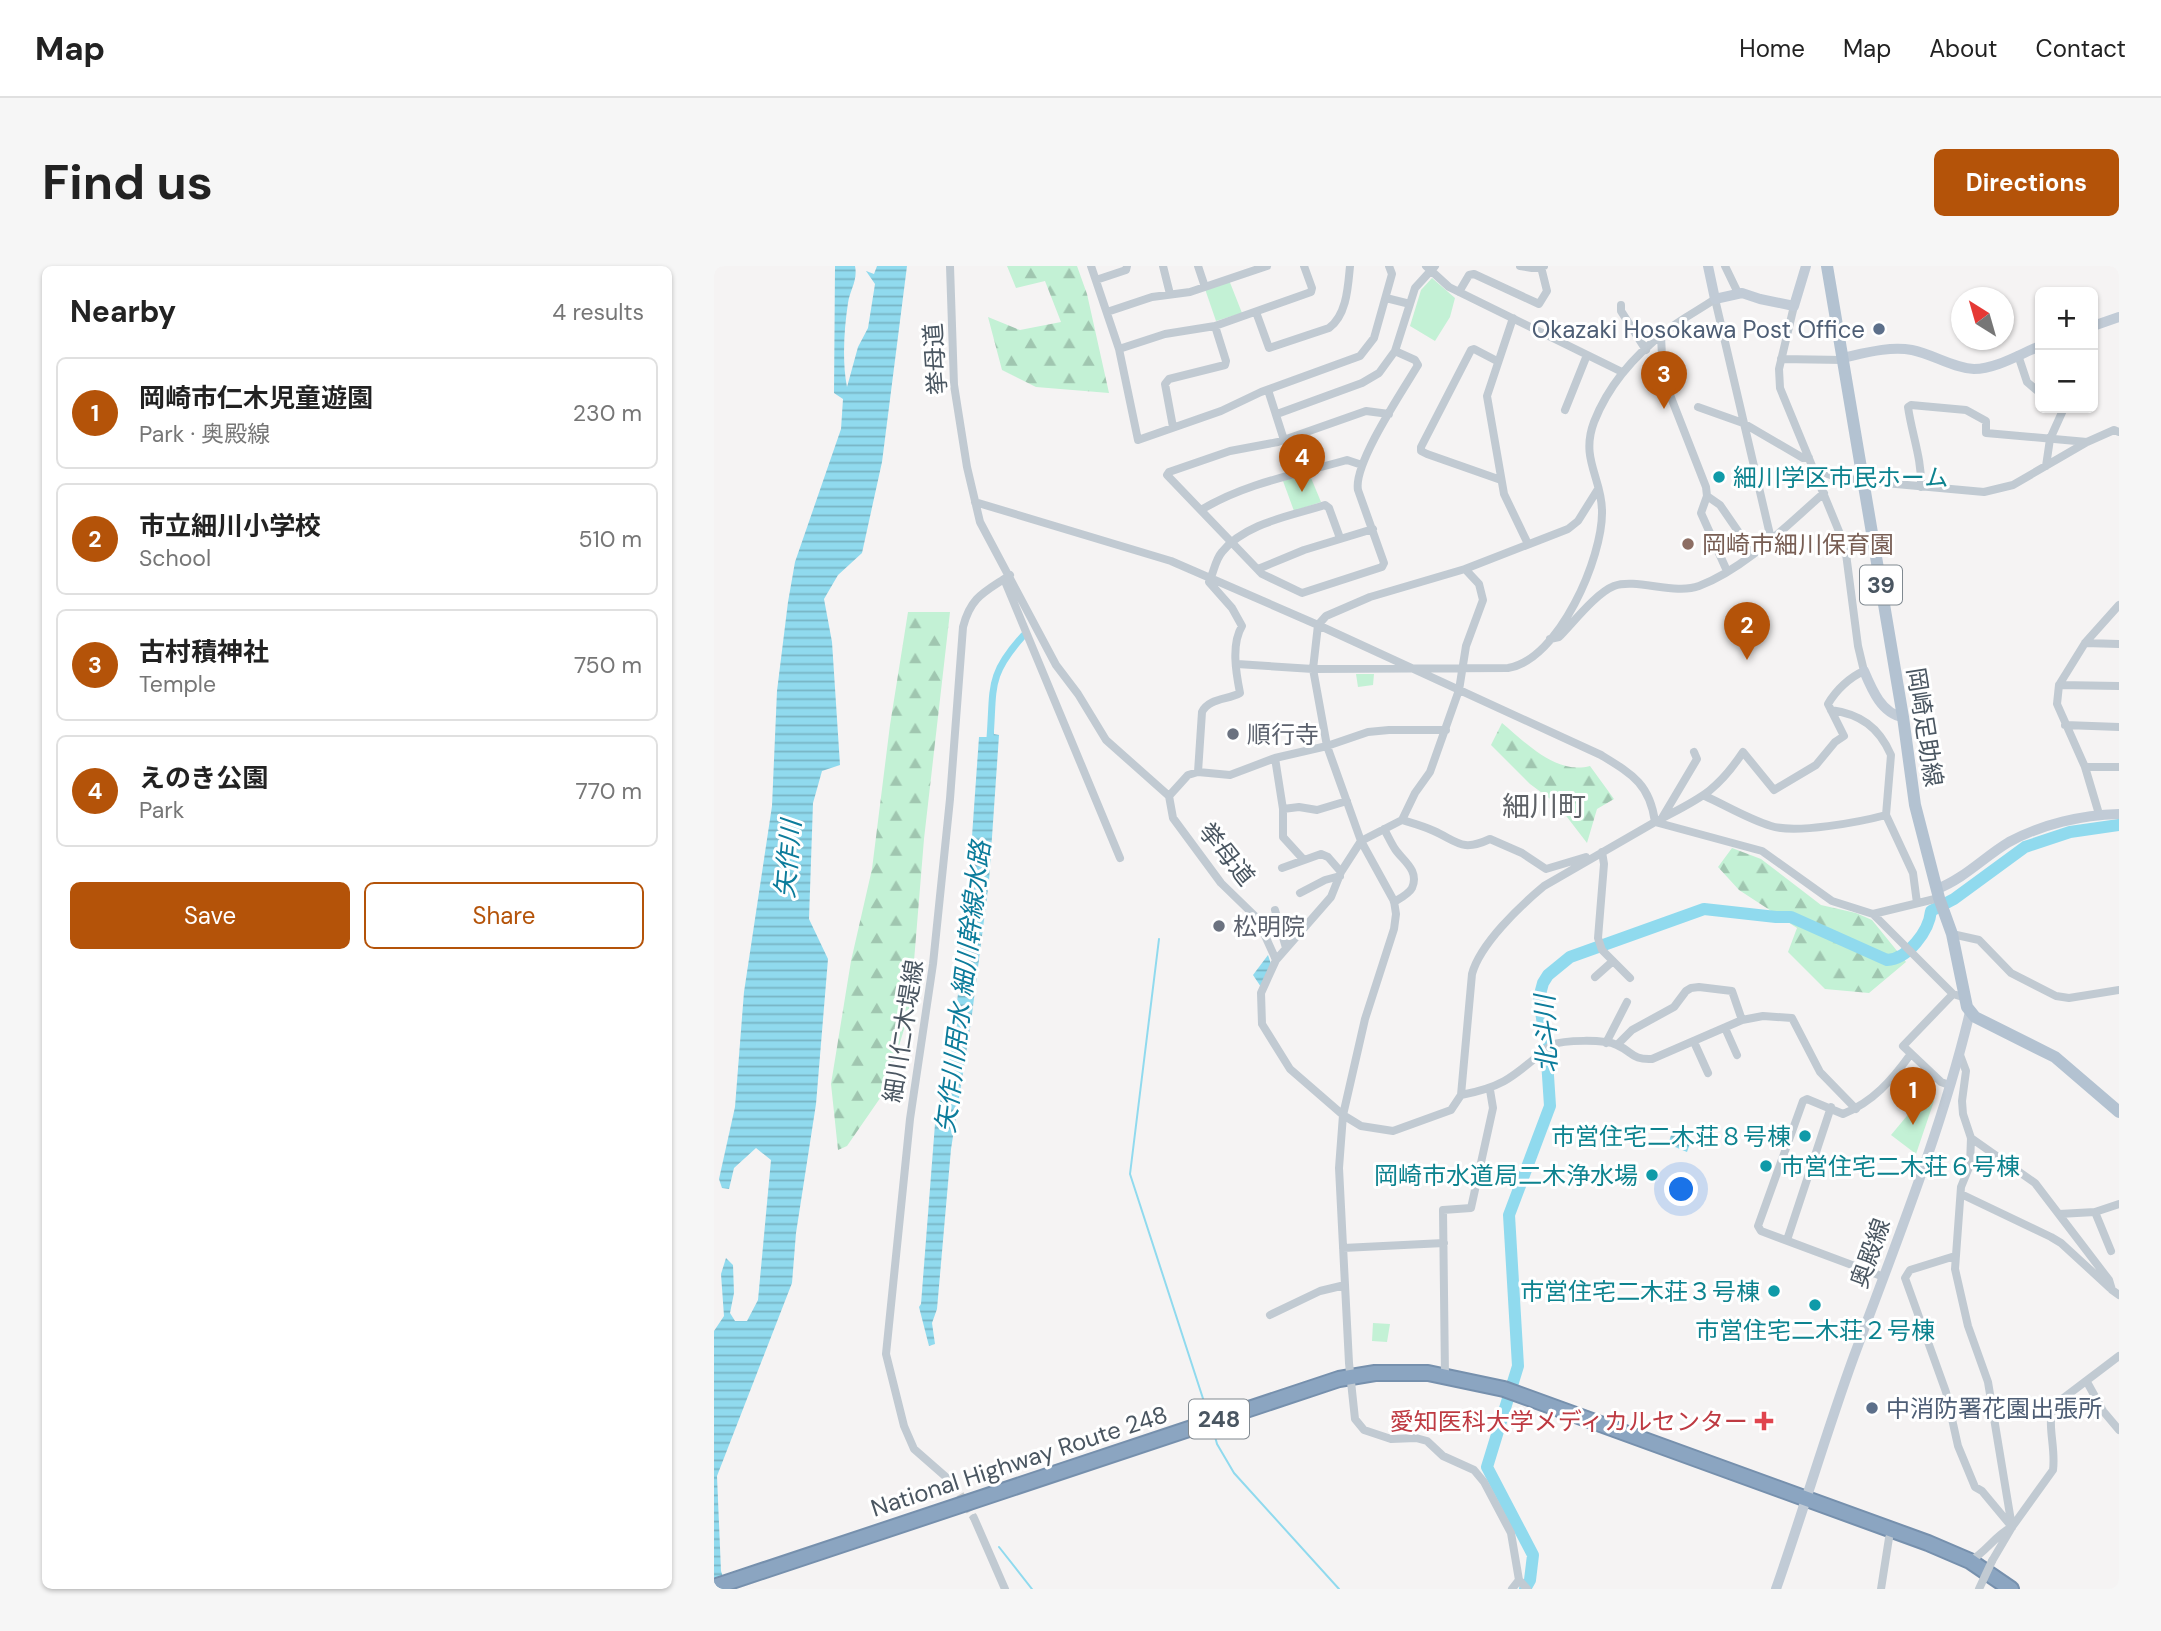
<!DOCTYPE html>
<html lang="en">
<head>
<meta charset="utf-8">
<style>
	:root { --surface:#fff; --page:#f6f6f6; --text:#222; --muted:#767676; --line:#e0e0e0; --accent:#b45309 }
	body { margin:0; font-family:"DM Sans","Noto Sans JP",sans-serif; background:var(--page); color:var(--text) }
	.controls { position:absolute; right:21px; top:21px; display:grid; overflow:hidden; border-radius:10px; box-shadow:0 2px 5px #0004 }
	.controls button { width:63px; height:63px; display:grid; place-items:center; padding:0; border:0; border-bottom:2px solid var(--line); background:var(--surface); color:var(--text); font:35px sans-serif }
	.compass { position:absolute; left:1237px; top:21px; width:63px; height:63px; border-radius:50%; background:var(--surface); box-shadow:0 2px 5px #0004; rotate:323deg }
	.you { position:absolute; left:968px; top:924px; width:24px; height:24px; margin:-18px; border:5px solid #fff; border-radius:50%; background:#1a73e8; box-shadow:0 0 0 10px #1a73e833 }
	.badge { display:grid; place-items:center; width:46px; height:46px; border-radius:50%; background:var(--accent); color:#fff; font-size:23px; font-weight:700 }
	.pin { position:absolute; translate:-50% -58px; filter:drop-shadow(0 2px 4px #0008) }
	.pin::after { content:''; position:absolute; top:37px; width:24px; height:21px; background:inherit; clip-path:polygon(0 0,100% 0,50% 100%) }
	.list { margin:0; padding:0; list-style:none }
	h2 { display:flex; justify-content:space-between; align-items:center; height:91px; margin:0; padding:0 28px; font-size:30px }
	h2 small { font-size:23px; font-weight:400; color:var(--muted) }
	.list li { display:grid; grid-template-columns:46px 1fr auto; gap:21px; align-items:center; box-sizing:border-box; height:112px; margin:0 14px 14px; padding:0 14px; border:2px solid var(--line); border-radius:10px }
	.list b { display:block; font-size:26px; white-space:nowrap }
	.list p { margin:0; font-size:23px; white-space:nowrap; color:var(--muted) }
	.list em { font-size:23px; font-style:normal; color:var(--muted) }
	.actions { display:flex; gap:14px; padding:21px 28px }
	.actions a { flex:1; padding:16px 0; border:2px solid var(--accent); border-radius:10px; text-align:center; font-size:24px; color:var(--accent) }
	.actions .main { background:var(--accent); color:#fff }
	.map { position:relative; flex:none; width:1405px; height:1323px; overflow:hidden; border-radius:10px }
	header { display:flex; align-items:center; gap:42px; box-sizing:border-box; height:98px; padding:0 35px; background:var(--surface); border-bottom:2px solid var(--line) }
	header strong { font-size:33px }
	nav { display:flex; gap:38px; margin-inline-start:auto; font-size:24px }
	.intro { display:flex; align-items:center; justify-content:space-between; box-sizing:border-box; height:168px; padding:0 42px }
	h1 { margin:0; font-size:49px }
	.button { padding:18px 32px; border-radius:10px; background:var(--accent); color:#fff; font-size:24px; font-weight:700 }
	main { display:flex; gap:42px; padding:0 42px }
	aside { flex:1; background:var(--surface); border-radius:10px; box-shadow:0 2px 5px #0004 }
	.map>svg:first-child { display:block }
</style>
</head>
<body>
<header>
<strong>Map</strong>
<nav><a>Home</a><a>Map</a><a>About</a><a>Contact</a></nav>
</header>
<div class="intro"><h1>Find us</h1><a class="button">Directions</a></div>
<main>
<aside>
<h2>Nearby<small>4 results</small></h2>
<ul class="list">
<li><span class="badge">1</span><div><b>岡崎市仁木児童遊園</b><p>Park · 奥殿線</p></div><em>230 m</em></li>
<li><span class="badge">2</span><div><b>市立細川小学校</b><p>School</p></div><em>510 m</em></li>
<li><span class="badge">3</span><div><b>古村積神社</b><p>Temple</p></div><em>750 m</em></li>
<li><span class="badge">4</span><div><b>えのき公園</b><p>Park</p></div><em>770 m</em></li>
</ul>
<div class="actions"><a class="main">Save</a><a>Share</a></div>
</aside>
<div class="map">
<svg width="1405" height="1323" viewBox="0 0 1405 1323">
	<defs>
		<pattern id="forest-firs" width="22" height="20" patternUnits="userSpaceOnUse" patternTransform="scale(1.75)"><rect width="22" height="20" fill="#c3f1d5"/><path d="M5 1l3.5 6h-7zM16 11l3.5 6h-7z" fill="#a0c6b0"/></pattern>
		<pattern id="water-rules" width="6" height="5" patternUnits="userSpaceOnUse" patternTransform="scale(1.75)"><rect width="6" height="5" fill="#90daee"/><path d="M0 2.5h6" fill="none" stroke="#78b4c4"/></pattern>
	</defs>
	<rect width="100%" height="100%" fill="#f5f3f3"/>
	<path fill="url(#forest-firs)" d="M293 0H363L373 28 395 127 322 121 288 104 274 51 306 64 347 56 331 15 302 22Z
		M194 346H236L210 573 196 744 171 825 133 880 124 884 117 818 137 695 158 603 176 459Z
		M788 457C812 477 842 509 876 500L900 533 883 543 873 577 843 538 816 518 777 479Z
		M1018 582 1047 593 1107 639 1142 647 1158 654 1192 696 1155 727 1111 723 1074 686 1083 662 1025 624 1004 601Z"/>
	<path fill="#c3f1d5" d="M718 12 741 32 736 51 721 75 696 60 707 24Z
		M515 14 528 47 502 55 491 23Z
		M595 207 607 236 580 245 569 215Z
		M642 408H660L659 419 644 421Z
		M1212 827 1220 835 1202 888 1177 869Z
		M659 1057 676 1058 673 1076 658 1075Z"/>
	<path fill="url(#water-rules)" d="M121 0H141C144 14 136 24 134 37 130 63 128 96 133 121L144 81 154 62 161 18 152 5 160 8 163 0H193L168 196 148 287 124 309 110 333 118 376 126 499 108 505 99 537 95 653 114 693 102 838 82 967 78 1017 3 1210 7 1305 13 1323H0V1065L10 1050 7 1008 12 992 19 999 20 1027 16 1047 21 1055H33L44 1034 57 894 42 882 20 902 15 923 8 922 5 913 21 841 30 726 58 540 63 425 74 336 81 296 127 163 129 133 120 127Z
		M273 464H280V468L285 469 275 615 257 756 237 883 223 1043 218 1057 221 1078 215 1080 205 1041 207 1038 221 858 236 791 247 704 244 696 255 613 265 471H273Z
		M554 689 557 698 547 721 539 709Z
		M959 864 978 872 973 886 954 878Z"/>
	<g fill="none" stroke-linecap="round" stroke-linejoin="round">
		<path stroke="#90daee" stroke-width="2" d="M445 673 416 908 495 1151
			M499 1163 503 1178 520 1207 625 1323
			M285 1281 318 1323"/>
		<path stroke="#90daee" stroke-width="7" d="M276 472C280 422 273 410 309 370"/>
		<path stroke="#90daee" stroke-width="12" d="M811 1323 816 1314 819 1289 773 1201 804 1100 795 949 836 840 832 779 825 732 829 717 834 709 856 691 990 643 1062 651H1077L1173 694C1194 693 1215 665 1217 645L1240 633 1311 581 1356 566 1405 559"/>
		<path stroke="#caccce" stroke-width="8" stroke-dasharray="8 4" stroke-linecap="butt" d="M240 1218 260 1252"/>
		<g stroke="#7690ad" stroke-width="18">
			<path id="highway" d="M0 1321 625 1113 661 1107H714L790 1123 1214 1277 1256 1295 1297 1323"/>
		</g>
		<path stroke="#c1cad2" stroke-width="8" d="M236 0 240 119 253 201 266 256 342 399 364 428 392 474 455 530 459 552 507 617 543 652 562 694
			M377 0 405 83 424 174 507 145 547 126 646 90 660 72 678 8 675 0
			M449 0 456 28
			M484 0 491 21
			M712 0 735 21 908 106
			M806 0 818 2 830 0
			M1011 0 1024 27
			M382 14 412 4 413 0
			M745 26 755 9 760 8 825 38 833 25 827 1
			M672 32 696 38
			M907 39V45L932 84
			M393 46 438 31 476 26 553 0
			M542 46 555 82 615 62C633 49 634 20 636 0
			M799 52 773 130 790 228 814 278
			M947 70 949 111 992 221 993 230 987 247 1013 305
			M405 83 451 68 501 60
			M1304 89 1313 116 1326 127
			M1067 93 1129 94
			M783 95 760 83 757 84 707 181V185L713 188 787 214
			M554 124 570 174
			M984 141 1029 157 1089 192H1095
			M851 144 873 89
			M563 148 648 117 665 107 681 85 701 22 721 0
			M675 148 652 145 564 176 516 185 455 206 453 209 548 308 588 327 668 301 670 297 644 224C639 198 689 124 704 99L701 94 681 85
			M459 161 451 118 455 113 511 99 512 95 501 60 597 26 598 22 590 0
			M1332 200 1336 173 1350 142
			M1100 203 1122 211 1149 215 1270 226 1299 219 1373 176 1400 164 1405 166
			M1207 221C1208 193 1198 169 1194 141L1197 139 1252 144 1272 155V167L1373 176
			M884 223 864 255 854 263 751 303 765 318 769 334 752 380 745 424 716 506 701 527 688 554 647 575 627 606 617 631 562 694 547 727 548 758 576 803 629 849 647 860 679 865 737 844 747 829 758 708C766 678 806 640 830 620L941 556 1048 585 1118 635 1159 648 1239 728 1252 732
			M993 230 1006 239 1039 287
			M261 236 457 295 604 359 887 489C918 508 936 518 941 556 984 533 1001 528 1029 486L1060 524 1102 499 1121 476 1130 470 1114 438C1122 424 1136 411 1150 405L1144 380 1131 280 1066 122 1065 103 1080 40
			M487 244C531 217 584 208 633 194L648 199
			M544 303 590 284 659 263
			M751 303 656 331 612 350 604 359 599 403 613 480 647 575 680 635 682 648 680 663 651 753 629 849 625 902 635 1097 641 1153 650 1164 677 1173 702 1172 713 1175 729 1190 760 1204 770 1216 797 1267 805 1314
			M290 313 406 592
			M836 373 845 371C859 357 882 327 900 320 922 312 961 329 985 320 1032 302 1073 259 1110 227
			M1371 377 1405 378
			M523 398 599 403 794 402C845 394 889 291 888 245 888 212 866 193 880 156 894 120 921 89 952 65 967 53 985 44 1001 33L1057 273
			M1345 419 1405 420
			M1117 444C1146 448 1165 461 1177 489L1172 549 1199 607 1203 637
			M1351 459 1405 461
			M561 492 569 543V571L589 593
			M1371 501H1405
			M484 506 488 446C495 432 514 434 526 427 522 407 517 378 528 360L518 342 495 316C500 306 501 294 508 286 531 257 577 250 611 239L615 242 626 272
			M455 530 474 509 484 506 516 509 561 492 613 480 654 466 675 464H732
			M991 530C1013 540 1034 553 1057 560 1082 568 1146 556 1172 549
			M569 543 585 541 603 544 633 535
			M1385 548 1371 501 1343 438 1345 419 1371 377 1405 339
			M948 552 983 493 980 486
			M688 554C698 557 709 560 720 565 744 576 748 586 776 573L808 587 832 603 872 591
			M670 563C674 570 677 577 681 583 688 594 706 604 698 622 695 628 685 633 680 636
			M888 586 890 598 884 672 888 684 916 712
			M568 602 607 588 614 591 627 606
			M586 627 611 614 626 610
			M561 644 572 682
			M1159 648 1225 632
			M1238 668 1265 674 1297 707 1342 730 1355 732 1405 724
			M881 711 899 695
			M1011 762 1023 789
			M980 776 994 807
			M892 777 913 736
			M903 779 918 764 960 741 972 725 977 722 985 721 1018 725 1028 754
			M1246 789 1252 805 1248 835 1249 848 1257 872 1256 899 1247 921 1241 1003 1254 1060 1274 1116 1298 1261
			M1235 819 1227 816 1189 780 1239 728
			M747 829C794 820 801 808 837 779 850 774 890 773 903 779 919 786 918 794 938 793L1028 754 1049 750 1078 752 1106 806 1142 843
			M1257 872 1321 917 1395 1014 1398 1024 1405 1029
			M1247 928 1337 971 1347 977 1396 1022
			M1381 946 1397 985
			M1345 948 1381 946 1405 938
			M1073 974 1117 841
			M629 982 730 977
			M1241 990 1196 1004 1191 1012 1232 1126 1244 1180 1261 1221 1268 1225 1298 1261
			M1170 1011 1047 965 1044 960 1089 835 1093 833 1129 848C1159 836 1178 814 1196 789
			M556 1049 606 1025 631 1019
			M731 1110 729 944 757 942 779 842 776 824
			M1373 1116 1389 1145 1405 1164
			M240 1218 200 1183 190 1160 172 1088 196 853 219 698 236 533 249 361C257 330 271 326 296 309
			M260 1252 291 1323
			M1256 1295C1272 1286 1280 1271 1296 1262
			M1278 1295 1298 1261 1339 1204C1342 1182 1333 1161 1339 1140L1405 1090
			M805 1314 813 1323
			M798 1323 805 1314
			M1167 1323 1175 1272"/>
		<path stroke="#c1cbd6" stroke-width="10" d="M994 0 1001 33 1028 27 1046 33 1080 40 1092 0
			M1379 60 1405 51
			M1128 92C1151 87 1175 80 1198 84 1219 88 1238 102 1260 103 1282 103 1306 88 1326 80
			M1150 405C1158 424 1168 448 1189 451
			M1223 623C1251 612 1270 591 1295 576 1328 558 1368 549 1405 548
			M1062 1323C1089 1246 1112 1167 1140 1090 1182 977 1228 863 1256 746"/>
		<path stroke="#b3c2d1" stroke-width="12" d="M1113 0 1189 451 1201 539 1225 632 1238 668 1253 741 1261 751 1341 791 1405 846"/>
		<use href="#highway" stroke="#8ba5c1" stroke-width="14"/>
		<path stroke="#c1cad2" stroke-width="8" d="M1265 1323 1278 1295"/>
	</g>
	<g fill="#5c6f8a" stroke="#fff" stroke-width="2.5">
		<circle cx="1165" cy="63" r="7"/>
		<circle cx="1158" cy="1142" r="7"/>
	</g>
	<g fill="#0f9aa8" stroke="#fff" stroke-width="2.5">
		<circle cx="1005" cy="211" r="7"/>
		<circle cx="1091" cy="870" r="7"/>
		<circle cx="1052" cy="900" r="7"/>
		<circle cx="938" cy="909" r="7"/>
		<circle cx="1060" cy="1025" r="7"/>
		<circle cx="1101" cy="1039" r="7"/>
	</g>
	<circle fill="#8d6e63" stroke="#fff" stroke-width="2.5" cx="974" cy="278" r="7"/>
	<g fill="#6b7280" stroke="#fff" stroke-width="2.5">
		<circle cx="519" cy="468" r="7"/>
		<circle cx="505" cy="660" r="7"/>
	</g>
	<path fill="#e0444e" stroke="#fff" stroke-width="2.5" d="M1046.5 1144.5h7v7h7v7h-7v7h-7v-7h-7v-7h7z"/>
	<g text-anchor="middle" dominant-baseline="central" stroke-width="6" stroke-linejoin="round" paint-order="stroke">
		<g fill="#fff" stroke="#808990" stroke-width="2">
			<rect x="1146" y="299.5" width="42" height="39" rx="5"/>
			<rect x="475" y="1133.5" width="60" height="39" rx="5"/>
		</g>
		<g font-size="23" font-weight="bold" fill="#4a5661">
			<text x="1167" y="319">39</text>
			<text x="505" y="1153">248</text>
		</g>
		<g font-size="24" fill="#4e5e75" stroke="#fff" text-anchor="end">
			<text x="1151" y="63">Okazaki Hosokawa Post Office</text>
			<text x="1172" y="1142" text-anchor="start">中消防署花園出張所</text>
		</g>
		<g font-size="24" fill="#4a5661" stroke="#fff">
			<text transform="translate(221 93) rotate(-94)">挙母道</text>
			<text transform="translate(1211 461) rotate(81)">岡崎足助線</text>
			<text transform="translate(513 588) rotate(51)">挙母道</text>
			<text transform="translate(189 765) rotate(-81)">細川仁木堤線</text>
			<text transform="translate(1156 987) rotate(-70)">奥殿線</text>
			<text transform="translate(305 1195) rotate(-18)">National Highway Route 248</text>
		</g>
		<g font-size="24" fill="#0d838f" stroke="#fff" text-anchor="end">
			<text x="1019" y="211" text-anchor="start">細川学区市民ホーム</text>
			<text x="1077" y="870">市営住宅二木荘８号棟</text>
			<text x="1066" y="900" text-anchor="start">市営住宅二木荘６号棟</text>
			<text x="924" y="909">岡崎市水道局二木浄水場</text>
			<text x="1046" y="1025">市営住宅二木荘３号棟</text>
			<text x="1101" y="1064" text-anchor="middle">市営住宅二木荘２号棟</text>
		</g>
		<g font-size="24" fill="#785e54" stroke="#fff" text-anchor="start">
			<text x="988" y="278">岡崎市細川保育園</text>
		</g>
		<g font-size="24" fill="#5b616d" stroke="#fff" text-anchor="start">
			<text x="533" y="468">順行寺</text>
			<text x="519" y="660">松明院</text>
		</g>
		<g font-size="24" fill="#be3a42" stroke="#fff" text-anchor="end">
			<text x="1034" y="1155">愛知医科大学メディカルセンター</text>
		</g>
		<g font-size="26" font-style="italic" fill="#0c7c9b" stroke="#fff">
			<text transform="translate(74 593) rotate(-85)">矢作川</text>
			<text transform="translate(249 721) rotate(-83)">矢作川用水 細川幹線水路</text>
			<text transform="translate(832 768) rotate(-92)">北斗川</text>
		</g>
		<g font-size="28" fill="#5f6368" stroke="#fff">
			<text x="830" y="540">細川町</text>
		</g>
	</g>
</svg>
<div class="controls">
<button>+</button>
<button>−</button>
</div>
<svg class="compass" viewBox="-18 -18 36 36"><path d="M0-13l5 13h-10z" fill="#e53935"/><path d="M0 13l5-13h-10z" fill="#767676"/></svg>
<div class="you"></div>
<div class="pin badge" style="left:1199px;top:859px">1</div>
<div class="pin badge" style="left:1033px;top:394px">2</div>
<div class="pin badge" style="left:950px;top:143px">3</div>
<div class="pin badge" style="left:588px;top:226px">4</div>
</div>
</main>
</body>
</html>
